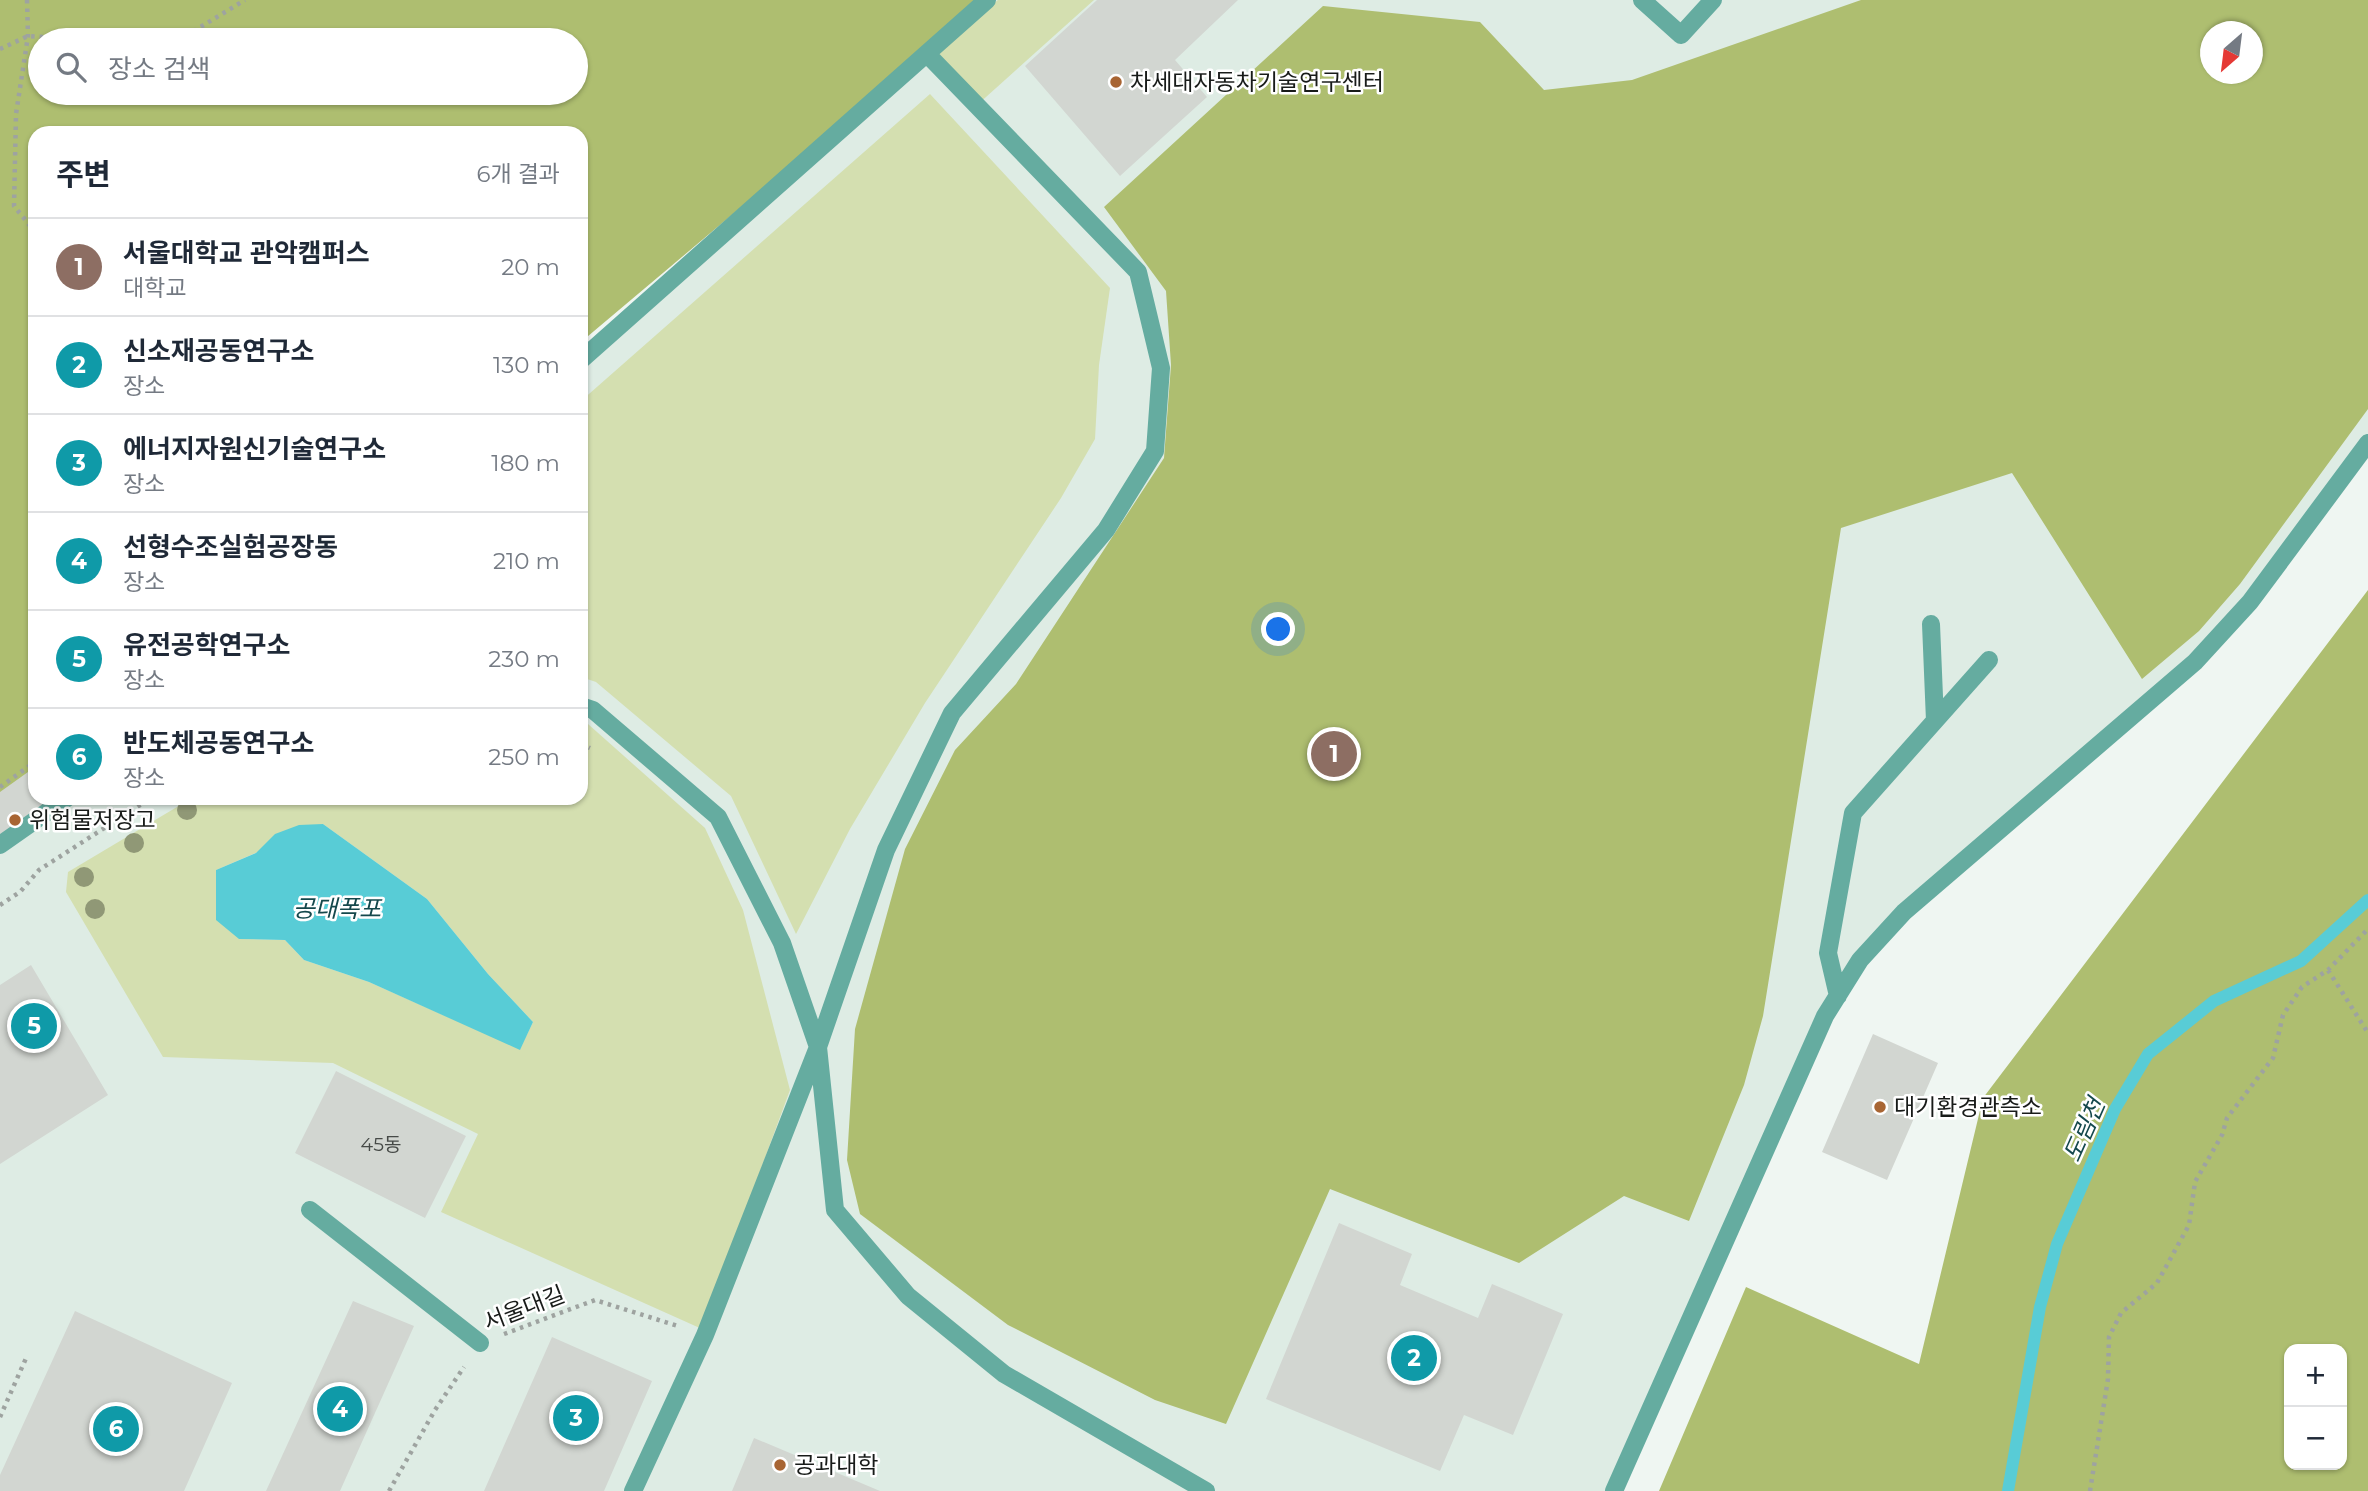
<!DOCTYPE html>
<html lang="ko">
<head>
<meta charset="utf-8">
<style>
	:root { --surface:#fff; --page:#f2f2f3; --text:#1f2937; --muted:#747a83; --line:#e0e1e3; --accent:#111827 }
	body { margin:0; font-family:Montserrat,"Noto Sans KR",sans-serif; background:var(--page); color:var(--text) }
	.controls { position:absolute; right:21px; bottom:21px; display:grid; overflow:hidden; border-radius:14px; box-shadow:0 2px 5px #0004 }
	.controls button { width:63px; height:63px; display:grid; place-items:center; padding:0; border:0; border-bottom:2px solid var(--line); background:var(--surface); color:var(--text); font:35px sans-serif }
	.compass { position:absolute; left:2200px; top:21px; width:63px; height:63px; border-radius:50%; background:var(--surface); box-shadow:0 2px 5px #0004; rotate:208deg }
	.you { position:absolute; left:1279px; top:630px; width:24px; height:24px; margin:-18px; border:5px solid #fff; border-radius:50%; background:#1a73e8; box-shadow:0 0 0 10px #1a73e833 }
	.badge { display:grid; place-items:center; width:46px; height:46px; border-radius:50%; background:var(--accent); color:#fff; font-size:23px; font-weight:700 }
	.pin { position:absolute; translate:-50% -50%; border:4px solid #fff; box-shadow:0 2px 7px #0006 }
	.list { margin:0; padding:0; list-style:none }
	h2 { display:flex; justify-content:space-between; align-items:center; height:91px; margin:0; padding:0 28px; font-size:30px }
	h2 small { font-size:23px; font-weight:400; color:var(--muted) }
	.list li { display:grid; grid-template-columns:46px 1fr auto; gap:21px; align-items:center; box-sizing:border-box; height:98px; padding:0 28px; border-top:2px solid var(--line) }
	.list b { display:block; font-size:26px; white-space:nowrap }
	.list p { margin:0; font-size:23px; white-space:nowrap; color:var(--muted) }
	.list em { font-size:23px; font-style:normal; color:var(--muted) }
	.icon { flex:none; width:38px; height:38px; fill:none; stroke:currentColor; stroke-width:2; stroke-linecap:round; stroke-linejoin:round }
	.map { position:relative; flex:none; width:2368px; height:1491px; overflow:hidden }
	.search { position:absolute; background:var(--surface); box-shadow:0 2px 5px #0004; left:28px; top:28px; width:560px; height:77px; display:flex; align-items:center; gap:18px; box-sizing:border-box; padding:0 24px; border-radius:38px; color:var(--muted); font-size:26px }
	.panel { position:absolute; background:var(--surface); box-shadow:0 2px 5px #0004; left:28px; top:126px; width:560px; height:679px; border-radius:21px }
	.map>svg:first-child { display:block }
</style>
</head>
<body>
<div class="map">
<svg width="2368" height="1491" viewBox="0 0 2368 1491">
	<rect width="100%" height="100%" fill="#eff6f2"/>
	<path fill="#deece4" fill-rule="evenodd" d="M987 0H2368V443L2250 602 1860 960 1614 1491H0V847L67 798H581V360ZM2210 32H2252V74H2210Z"/>
	<path fill="#d4dfb0" fill-rule="evenodd" d="M998 0H1094L976 106 927 54Z
		M930 94 1110 288 1099 365 1095 439 1061 498 925 703 850 829 796 934 731 796 596 682 581 677V401Z
		M581 722 588 724 705 828 743 910 790 1090 702 1329 441 1212 478 1134 333 1063 163 1057 66 892 68 872 192 798H581ZM323 824 427 899 488 974 533 1022 520 1049 369 982 304 960 285 940 239 939 216 870Z"/>
	<path fill="#aebe70" fill-rule="evenodd" d="M0 0H987L581 342V133H35V794L0 815ZM40 40H576V93H40Z
		M1861 0H2368V409L2240 584 2199 631 2142 679 2012 473 1841 528 1763 1016 1744 1085 1689 1221 1624 1196 1519 1263 1330 1189 1226 1424 1155 1400 1008 1325 860 1214 847 1160 855 1029 905 849 955 750 1016 684 1164 458 1171 365 1166 291 1104 207 1323 6 1480 22 1544 90 1632 80ZM2210 32H2252V74H2210Z
		M2368 590V1491H1659L1746 1287 1919 1364 1983 1098ZM2289 1349H2342V1465H2289Z"/>
	<path fill="#58ccd6" d="M323 824 427 899 488 974 533 1022 520 1050 369 982 304 960 285 940 239 939 216 920V870L256 853 275 834 299 825Z"/>
	<g fill="none" stroke-linecap="round" stroke-linejoin="round">
		<path stroke="#58ccd6" stroke-width="12" d="M2008 1491 2040 1307 2057 1244 2115 1109 2148 1054 2214 1001 2301 961 2368 900"/>
	</g>
	<path fill="#d2d6d1" d="M1097 0H1238L1175 60 1207 97 1120 176 1025 66Z
		M35 767V798H60L0 841V792Z
		M31 965 108 1095 0 1164V985Z
		M1873 1034 1938 1063 1887 1180 1822 1152Z
		M336 1071 466 1136 425 1218 295 1153Z
		M1339 1223 1412 1254 1400 1285 1478 1318 1492 1284 1563 1314 1513 1435 1464 1415 1440 1471 1266 1399Z
		M353 1301 414 1326 340 1491H266Z
		M75 1311 232 1383 184 1491H0V1475Z
		M552 1337 652 1381 604 1491H484Z
		M754 1438 880 1491H732Z"/>
	<g fill="none" stroke-linecap="round" stroke-linejoin="round">
		<path stroke="#9ea3a0" stroke-width="4.5" stroke-dasharray="3.5 5" stroke-linecap="butt" d="M27 0 28 36 16 114 14 206 35 232
			M179 40 245 0
			M0 49 28 36 90 40
			M581 744 590 748
			M0 787 35 762
			M0 905 20 892 39 870 151 798
			M2328 970 2368 1033
			M504 1334 595 1300 678 1326
			M0 1417 27 1356
			M389 1491 435 1410 464 1367
			M2090 1491 2108 1379 2109 1337 2121 1313 2157 1283 2189 1225 2195 1182 2222 1135 2227 1118 2273 1058 2283 1015 2302 987 2328 970 2368 929"/>
		<path stroke="#65aca0" stroke-width="18" d="M1642 0 1681 35 1713 0
			M581 360 987 0
			M1931 624 1935 721
			M581 706 593 710 718 817 782 943 818 1047 835 1210 908 1296 1004 1374 1206 1491
			M0 845 67 798
			M1838 996 1828 953 1853 813 1989 660
			M310 1210 480 1343
			M633 1491 705 1335 818 1047 886 850 952 713 1106 530 1155 451 1161 368 1138 272 927 54
			M1614 1491 1825 1016 1860 960 1904 912 2195 662 2250 602 2368 443"/>
	</g>
	<g fill="#909876">
		<circle cx="187" cy="810" r="10"/>
		<circle cx="134" cy="843" r="10"/>
		<circle cx="84" cy="877" r="10"/>
		<circle cx="95" cy="909" r="10"/>
	</g>
	<g fill="#a86533" stroke="#fff" stroke-width="2.5">
		<circle cx="1116" cy="82" r="7"/>
		<circle cx="15" cy="820" r="7"/>
		<circle cx="1880" cy="1107" r="7"/>
		<circle cx="780" cy="1465" r="7"/>
	</g>
	<g text-anchor="middle" dominant-baseline="central" stroke-width="5" stroke-linejoin="round" paint-order="stroke">
		<g font-size="19" fill="#464a47">
			<text x="381" y="1144">45동</text>
		</g>
		<g font-size="23" fill="#181b19" stroke="#fff" text-anchor="start">
			<text x="1130" y="82">차세대자동차기술연구센터</text>
			<text x="29" y="820">위험물저장고</text>
			<text x="1894" y="1107">대기환경관측소</text>
			<text x="794" y="1465">공과대학</text>
		</g>
		<g font-size="23" fill="#181b19" stroke="#fff">
			<text transform="translate(524 1308) rotate(-21)">서울대길</text>
		</g>
		<g font-size="24" font-style="italic" fill="#14484c" stroke="#fff">
			<text x="337" y="908">공대폭포</text>
			<text transform="translate(2084 1130) rotate(-66)">도림천</text>
		</g>
	</g>
</svg>
<div class="controls">
<button>+</button>
<button>−</button>
</div>
<svg class="compass" viewBox="-18 -18 36 36"><path d="M0-13l5 13h-10z" fill="#e53935"/><path d="M0 13l5-13h-10z" fill="#747a83"/></svg>
<div class="you"></div>
<div class="pin badge" style="left:1334px;top:754px;background:#8d6e63">1</div>
<div class="pin badge" style="left:1414px;top:1358px;background:#0f9aa8">2</div>
<div class="pin badge" style="left:576px;top:1418px;background:#0f9aa8">3</div>
<div class="pin badge" style="left:340px;top:1409px;background:#0f9aa8">4</div>
<div class="pin badge" style="left:34px;top:1026px;background:#0f9aa8">5</div>
<div class="pin badge" style="left:116px;top:1429px;background:#0f9aa8">6</div>
<div class="search"><svg class="icon" aria-label="search" viewBox="0 0 24 24"><circle cx="10" cy="10" r="6"/><path d="M15 15l6 6"/></svg>장소 검색</div>
<section class="panel">
<h2>주변<small>6개 결과</small></h2>
<ul class="list">
<li><span class="badge" style="background:#8d6e63">1</span><div><b>서울대학교 관악캠퍼스</b><p>대학교</p></div><em>20 m</em></li>
<li><span class="badge" style="background:#0f9aa8">2</span><div><b>신소재공동연구소</b><p>장소</p></div><em>130 m</em></li>
<li><span class="badge" style="background:#0f9aa8">3</span><div><b>에너지자원신기술연구소</b><p>장소</p></div><em>180 m</em></li>
<li><span class="badge" style="background:#0f9aa8">4</span><div><b>선형수조실험공장동</b><p>장소</p></div><em>210 m</em></li>
<li><span class="badge" style="background:#0f9aa8">5</span><div><b>유전공학연구소</b><p>장소</p></div><em>230 m</em></li>
<li><span class="badge" style="background:#0f9aa8">6</span><div><b>반도체공동연구소</b><p>장소</p></div><em>250 m</em></li>
</ul>
</section>
</div>
</body>
</html>
